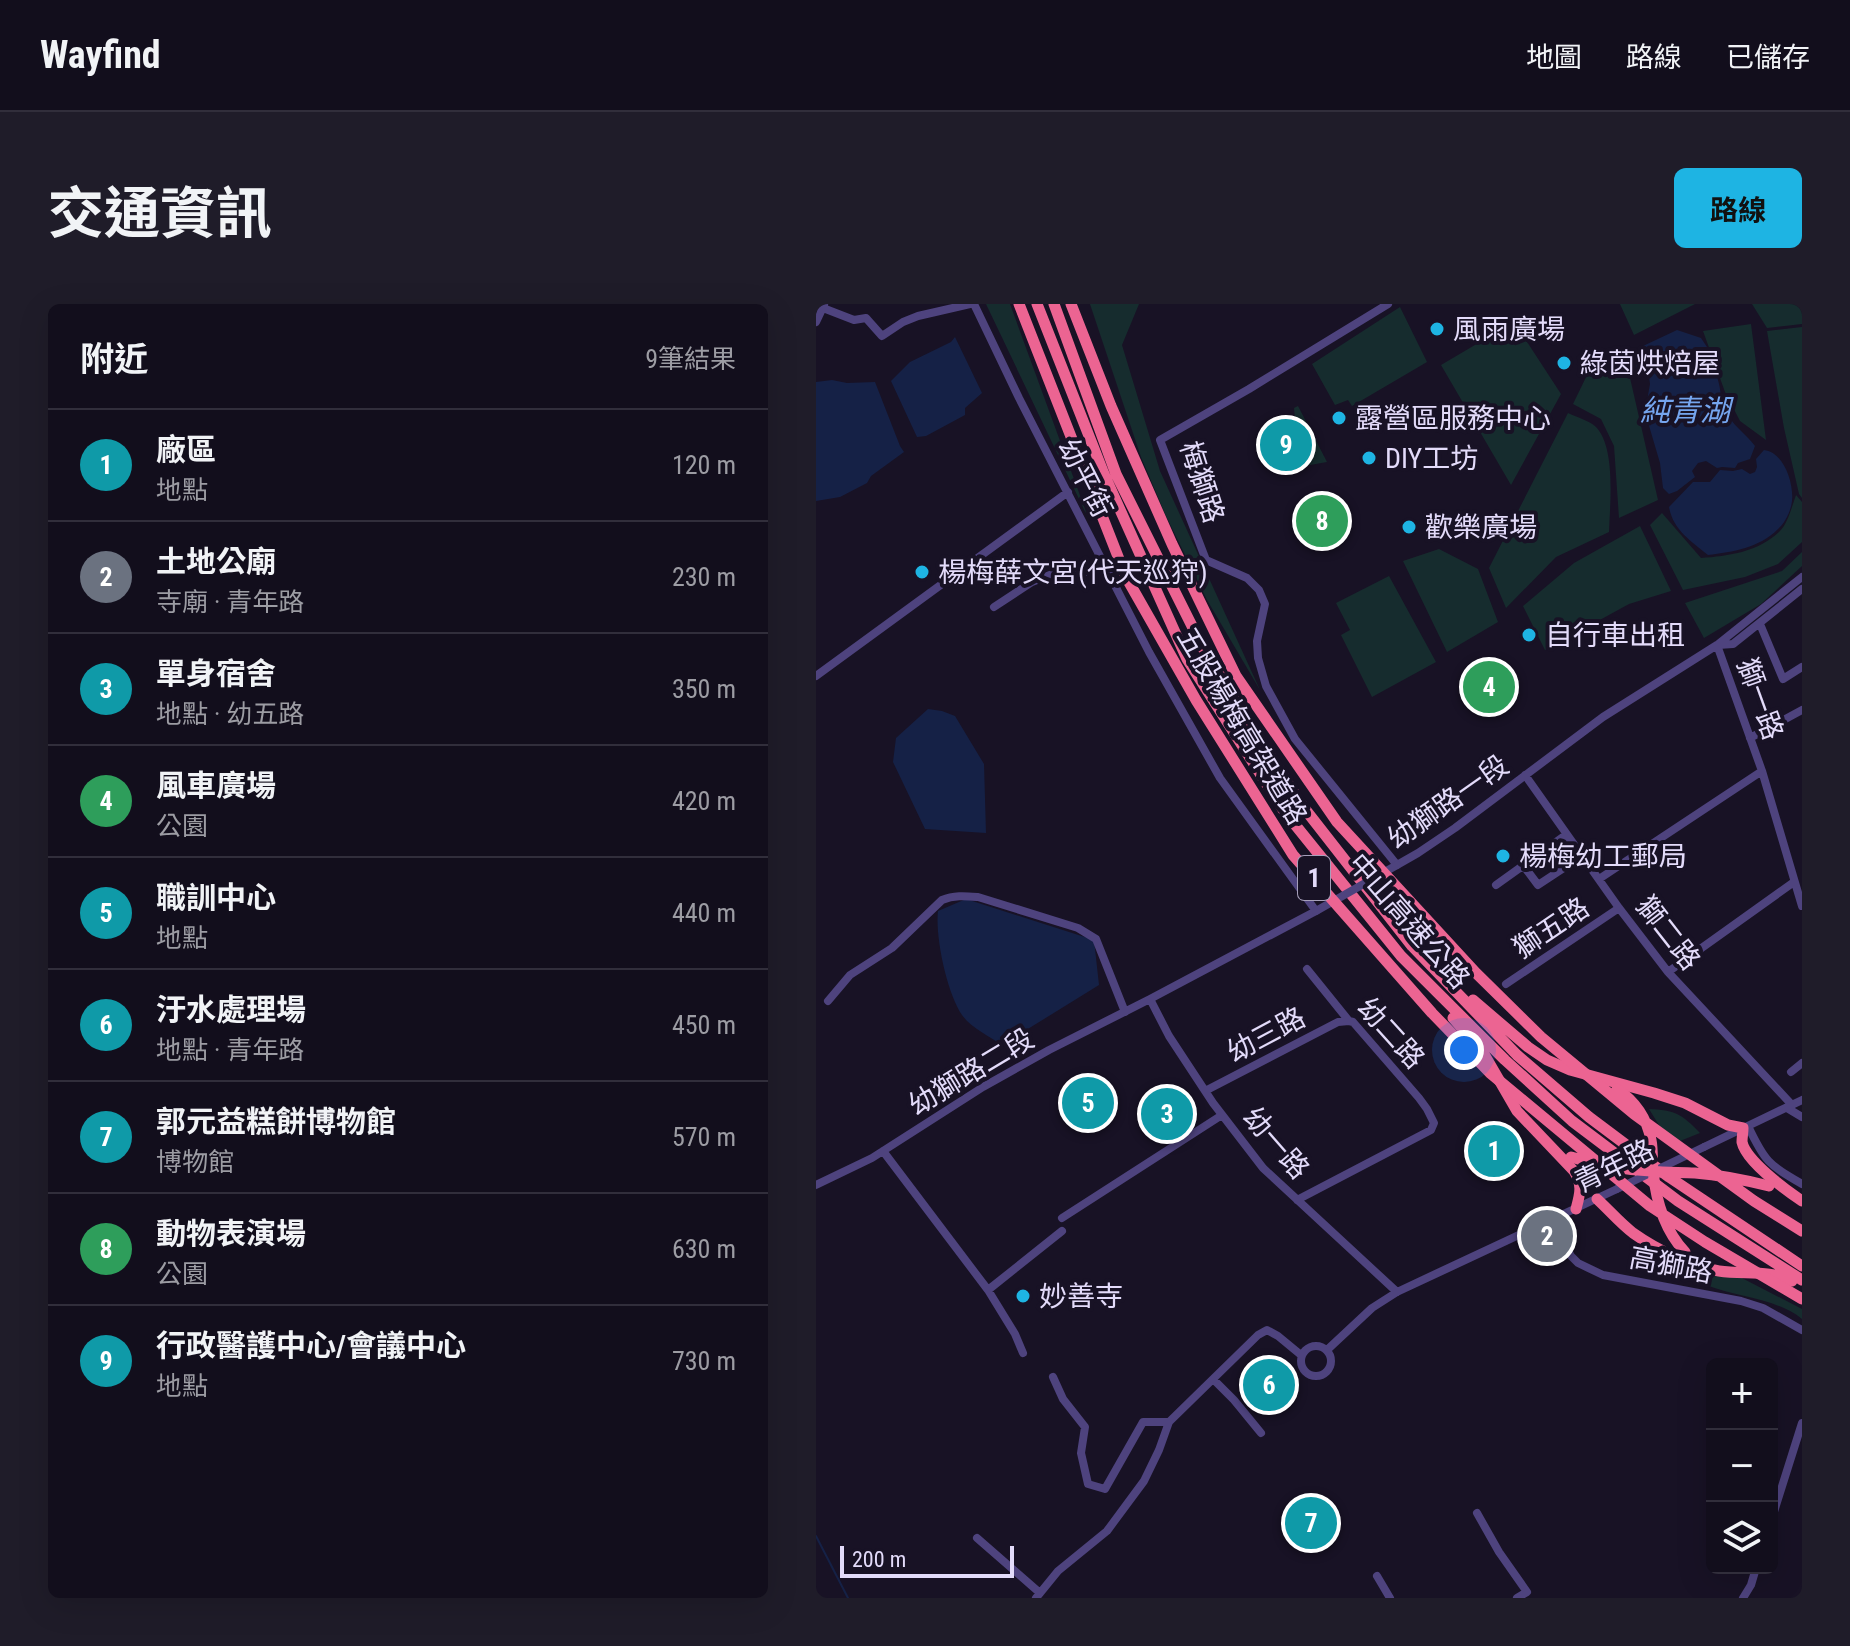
<!DOCTYPE html>
<html lang="zh-TW">
<head>
<meta charset="utf-8">
<style>
	:root { --surface:#120e1c; --page:#1f1c29; --text:#f1f3f6; --muted:#9c9ca3; --line:#312e3b; --accent:#1eb4e3 }
	body { margin:0; font-family:"Roboto Condensed","Noto Sans TC",sans-serif; background:var(--page); color:var(--text) }
	.controls { position:absolute; right:24px; bottom:24px; display:grid; overflow:hidden; border-radius:12px; box-shadow:0 8px 32px #0002 }
	.controls button { width:72px; height:72px; display:grid; place-items:center; padding:0; border:0; border-bottom:2px solid var(--line); background:var(--surface); color:var(--text); font:40px sans-serif }
	.scale { position:absolute; left:24px; bottom:20px; width:174px; box-sizing:border-box; padding-left:8px; border:4px solid #e3dbfa; border-top:0; font-size:22px; line-height:28px; white-space:nowrap; color:#e3dbfa; -webkit-text-stroke:6px #181225; paint-order:stroke }
	.you { position:absolute; left:648px; top:746px; width:28px; height:28px; margin:-20px; border:6px solid #fff; border-radius:50%; background:#1a73e8; box-shadow:0 0 0 12px #1a73e833 }
	.badge { display:grid; place-items:center; width:52px; height:52px; border-radius:50%; background:var(--accent); color:#fff; font-size:26px; font-weight:700 }
	.pin { position:absolute; translate:-50% -50%; border:4px solid #fff; box-shadow:0 2px 8px #0006 }
	.list { margin:0; padding:0; list-style:none }
	h2 { display:flex; justify-content:space-between; align-items:center; height:104px; margin:0; padding:0 32px; font-size:34px }
	h2 small { font-size:26px; font-weight:400; color:var(--muted) }
	.list li { display:grid; grid-template-columns:52px 1fr auto; gap:24px; align-items:center; box-sizing:border-box; height:112px; padding:0 32px; border-top:2px solid var(--line) }
	.list b { display:block; font-size:30px; white-space:nowrap }
	.list p { margin:0; font-size:26px; white-space:nowrap; color:var(--muted) }
	.list em { font-size:26px; font-style:normal; color:var(--muted) }
	.icon { flex:none; width:44px; height:44px; fill:none; stroke:currentColor; stroke-width:2; stroke-linecap:round; stroke-linejoin:round }
	.map { position:relative; flex:none; width:986px; height:1294px; overflow:hidden; border-radius:12px }
	header { display:flex; align-items:center; gap:48px; box-sizing:border-box; height:112px; padding:0 40px; background:var(--surface); border-bottom:2px solid var(--line) }
	header strong { font-size:38px }
	nav { display:flex; gap:44px; margin-inline-start:auto; font-size:28px }
	.intro { display:flex; align-items:center; justify-content:space-between; box-sizing:border-box; height:192px; padding:0 48px }
	h1 { margin:0; font-size:56px }
	.button { padding:20px 36px; border-radius:12px; background:var(--accent); color:#111; font-size:28px; font-weight:700 }
	main { display:flex; gap:48px; padding:0 48px }
	aside { flex:1; background:var(--surface); border-radius:12px; box-shadow:0 8px 32px #0002 }
	.map>svg:first-child { display:block }
</style>
</head>
<body>
<header>
<strong>Wayfind</strong>
<nav><a>地圖</a><a>路線</a><a>已儲存</a></nav>
</header>
<div class="intro"><h1>交通資訊</h1><a class="button">路線</a></div>
<main>
<aside>
<h2>附近<small>9筆結果</small></h2>
<ul class="list">
<li><span class="badge" style="background:#0f9aa8">1</span><div><b>廠區</b><p>地點</p></div><em>120 m</em></li>
<li><span class="badge" style="background:#6b7280">2</span><div><b>土地公廟</b><p>寺廟 · 青年路</p></div><em>230 m</em></li>
<li><span class="badge" style="background:#0f9aa8">3</span><div><b>單身宿舍</b><p>地點 · 幼五路</p></div><em>350 m</em></li>
<li><span class="badge" style="background:#2e9e5b">4</span><div><b>風車廣場</b><p>公園</p></div><em>420 m</em></li>
<li><span class="badge" style="background:#0f9aa8">5</span><div><b>職訓中心</b><p>地點</p></div><em>440 m</em></li>
<li><span class="badge" style="background:#0f9aa8">6</span><div><b>汙水處理場</b><p>地點 · 青年路</p></div><em>450 m</em></li>
<li><span class="badge" style="background:#0f9aa8">7</span><div><b>郭元益糕餅博物館</b><p>博物館</p></div><em>570 m</em></li>
<li><span class="badge" style="background:#2e9e5b">8</span><div><b>動物表演場</b><p>公園</p></div><em>630 m</em></li>
<li><span class="badge" style="background:#0f9aa8">9</span><div><b>行政醫護中心/會議中心</b><p>地點</p></div><em>730 m</em></li>
</ul>
</aside>
<div class="map">
<svg width="986" height="1294" viewBox="0 0 986 1294">
	<rect width="100%" height="100%" fill="#181225"/>
	<path fill="#162c2e" d="M170 0H194L273 216Z
		M274 0H323L306 41 344 167 444 386 391 296 350 212 325 153Z
		M804 0H879L818 31Z
		M936 0H986V20L951 24Z
		M584 3 611 58 536 102 532 96 519 101 496 60Z
		M698 18 745 90 695 181 625 61Z
		M935 20 950 136 924 117 909 88 887 27Z
		M986 23V194L983 190 968 124 951 27Z
		M809 52 842 196 803 214 798 142 785 115 757 100 773 67Z
		M482 102 511 158 483 163 478 104Z
		M752 109C760 113 774 117 780 123 800 144 794 200 793 228L740 253 690 304 673 264Z
		M980 191 986 198V238L962 260 929 273 867 286 834 221 846 209 885 254C912 252 943 248 964 227 972 219 976 202 980 191Z
		M526 194 527 235 487 239 484 198Z
		M824 222 855 287 813 300 729 346 707 302 758 259Z
		M623 245 662 265 682 318 631 348 587 257Z
		M986 248V262L945 300 888 334 869 299 966 267Z
		M573 272 620 358 556 393 525 331 534 326 520 299Z
		M691 361 693 402 654 403V363Z
		M833 805C859 806 866 810 884 829L864 837 846 826Z
		M850 960 924 973 986 1005V1015C960 994 920 993 890 981 877 975 864 967 850 960Z"/>
	<path fill="#152146" d="M861 26 885 34 893 46 887 55 888 61 896 62C906 79 903 91 909 106 915 120 930 130 939 142L934 155 922 159 919 164 906 163 901 164 890 157 882 159 876 167 879 173 861 187 853 190 847 184 844 159 829 108 834 80 833 73 820 66 815 60V51L827 42Z
		M139 33 166 89 149 104V111L110 132 101 133 75 77 94 58 135 38Z
		M16 76 31 79 59 78 84 142 88 148 55 172 51 179 24 193 0 197V78Z
		M948 146C968 148 978 180 976 197 975 207 969 219 962 225 943 244 917 248 892 251 875 237 857 226 853 203L877 178H894L904 166 917 167 926 165 934 170 939 168 941 163 940 155Z
		M112 405 126 407 139 412 168 460 170 529 109 525 77 458 80 434Z
		M150 595 278 636 283 681 186 741C173 732 155 724 146 711 131 689 119 633 122 607Z"/>
	<g fill="none" stroke-linecap="round" stroke-linejoin="round">
		<path stroke="#152146" stroke-width="2" d="M0 1232 32 1294"/>
		<path stroke="#4e437e" stroke-width="8" d="M572 0 433 85 344 136 390 256 431 274 443 286 449 300 441 337 442 354 450 382 479 435 581 561 602 549 639 524 787 413 901 341 986 273
			M7 4 38 16 50 14 66 32 87 18 102 12 154 0
			M0 18 8 1
			M178 303 216 278 239 269 270 268 290 262
			M944 320 967 375 986 363
			M901 341 946 467 986 602
			M902 341 917 340 986 285
			M0 372 252 188
			M934 434 986 406
			M709 471 803 604 852 668 976 801
			M707 561 722 581 760 556 745 535
			M783 575 946 467
			M680 581 747 533
			M852 668 978 578
			M690 680 803 604
			M334 695 353 732 397 799 447 864 581 988
			M12 697 34 671 76 644 126 596C138 591 149 592 162 593L262 624 280 635 309 708
			M975 768 986 759
			M389 787 522 718 533 717
			M971 804 986 813
			M932 822C949 858 952 860 986 880
			M888 843 986 796
			M67 847 172 986 199 1030 207 1049
			M0 881 56 854 167 783 233 746 334 695 500 607 404 474 333 348 203 94 158 0
			M481 896 615 826 618 819 611 805 603 794 537 718 533 717 491 665
			M246 914 406 811
			M736 916 755 952 762 959 787 971 925 997 947 1004 986 1026
			M172 986 246 927
			M485 1057a15 15 0 1 1 30 0a15 15 0 1 1-30 0Z
			M511 1046 556 1004 581 988 801 885
			M237 1073 247 1095 269 1123 265 1149 272 1180 289 1185 327 1118H353
			M397 1075 418 1096 445 1129
			M661 1209 683 1248 711 1288 701 1294
			M956 1214 986 1119
			M161 1234 224 1289
			M561 1272 574 1294
			M220 1294 242 1267 291 1227 328 1177 343 1146 353 1118 442 1031 451 1026 462 1032 485 1051
			M927 1294 935 1281 940 1264"/>
		<path stroke="#ec6492" stroke-width="11" d="M221 0 288 170 371 355 468 507 585 652 689 756 756 817 862 897 986 976
			M238 0 300 170 390 350 485 500 596 642 701 751 773 813 853 873 986 962
			M657 696 712 743 731 756 754 766 838 789 869 799 912 821 927 824C927 829 926 833 926 838 930 857 970 886 986 897
			M637 714 668 750 701 807 758 867C767 881 764 890 760 905
			M781 895C793 906 804 919 817 929 841 946 874 962 903 967 928 971 953 965 976 977"/>
		<path stroke="#4e437e" stroke-width="8" d="M500 607 581 561
			M801 885 888 843"/>
		<path stroke="#ec6492" stroke-width="11" d="M203 0 310 273 380 396 477 551 616 709 674 769 834 902 889 938 986 995
			M255 0 295 102 356 240 420 372 521 518 660 669 725 733 818 810 938 897 986 927
			M801 785C819 797 831 815 835 836 837 846 836 857 837 867 840 897 848 926 869 948
			M755 853C781 861 808 866 835 867 850 869 864 868 879 869 904 871 929 876 953 882"/>
	</g>
	<g fill="#1eb4e3" stroke="#181225" stroke-width="3">
		<circle cx="621" cy="25" r="8"/>
		<circle cx="748" cy="59" r="8"/>
		<circle cx="523" cy="114" r="8"/>
		<circle cx="553" cy="154" r="8"/>
		<circle cx="593" cy="223" r="8"/>
		<circle cx="106" cy="268" r="8"/>
		<circle cx="713" cy="331" r="8"/>
		<circle cx="687" cy="552" r="8"/>
		<circle cx="207" cy="992" r="8"/>
	</g>
	<g text-anchor="middle" dominant-baseline="central" stroke-width="8" stroke-linejoin="round" paint-order="stroke">
		<rect fill="#181225" stroke="#a69fba" stroke-width="2" x="482" y="552" width="32" height="44" rx="6"/>
		<g font-size="26" font-weight="bold" fill="#e3dbfa">
			<text x="498" y="574">1</text>
		</g>
		<g font-size="28" fill="#e3dbfa" stroke="#181225" text-anchor="start">
			<text x="637" y="25">風雨廣場</text>
			<text x="764" y="59">綠茵烘焙屋</text>
			<text x="539" y="114">露營區服務中心</text>
			<text x="569" y="154">DIY工坊</text>
			<text x="609" y="223">歡樂廣場</text>
			<text x="122" y="268">楊梅薛文宮(代天巡狩)</text>
			<text x="729" y="331">自行車出租</text>
			<text x="703" y="552">楊梅幼工郵局</text>
			<text x="223" y="992">妙善寺</text>
		</g>
		<g font-size="28" fill="#e3dbfa" stroke="#181225">
			<text transform="translate(269 174) rotate(63)">幼平街</text>
			<text transform="translate(386 178) rotate(72)">梅獅路</text>
			<text transform="translate(944 395) rotate(70)">獅一路</text>
			<text transform="translate(426 422) rotate(59)">五股楊梅高架道路</text>
			<text transform="translate(632 498) rotate(-35)">幼獅路一段</text>
			<text transform="translate(593 617) rotate(49)">中山高速公路</text>
			<text transform="translate(735 624) rotate(-34)">獅五路</text>
			<text transform="translate(852 629) rotate(52)">獅二路</text>
			<text transform="translate(575 729) rotate(48)">幼二路</text>
			<text transform="translate(450 731) rotate(-28)">幼三路</text>
			<text transform="translate(155 768) rotate(-31)">幼獅路二段</text>
			<text transform="translate(460 839) rotate(49)">幼一路</text>
			<text transform="translate(798 862) rotate(-26)">青年路</text>
			<text transform="translate(855 961) rotate(11)">高獅路</text>
		</g>
		<g font-size="30" font-style="italic" fill="#75a5ee" stroke="#181225">
			<text x="869" y="106">純青湖</text>
		</g>
	</g>
</svg>
<div class="controls">
<button>+</button>
<button>−</button>
<button><svg class="icon" aria-label="layers" viewBox="0 0 24 24"><path d="M12 4l9 5-9 5-9-5zM3 14l9 5 9-5"/></svg></button>
</div>
<div class="scale">200 m</div>
<div class="you"></div>
<div class="pin badge" style="left:678px;top:847px;background:#0f9aa8">1</div>
<div class="pin badge" style="left:731px;top:932px;background:#6b7280">2</div>
<div class="pin badge" style="left:351px;top:810px;background:#0f9aa8">3</div>
<div class="pin badge" style="left:673px;top:383px;background:#2e9e5b">4</div>
<div class="pin badge" style="left:272px;top:799px;background:#0f9aa8">5</div>
<div class="pin badge" style="left:453px;top:1081px;background:#0f9aa8">6</div>
<div class="pin badge" style="left:495px;top:1219px;background:#0f9aa8">7</div>
<div class="pin badge" style="left:506px;top:217px;background:#2e9e5b">8</div>
<div class="pin badge" style="left:470px;top:141px;background:#0f9aa8">9</div>
</div>
</main>
</body>
</html>
